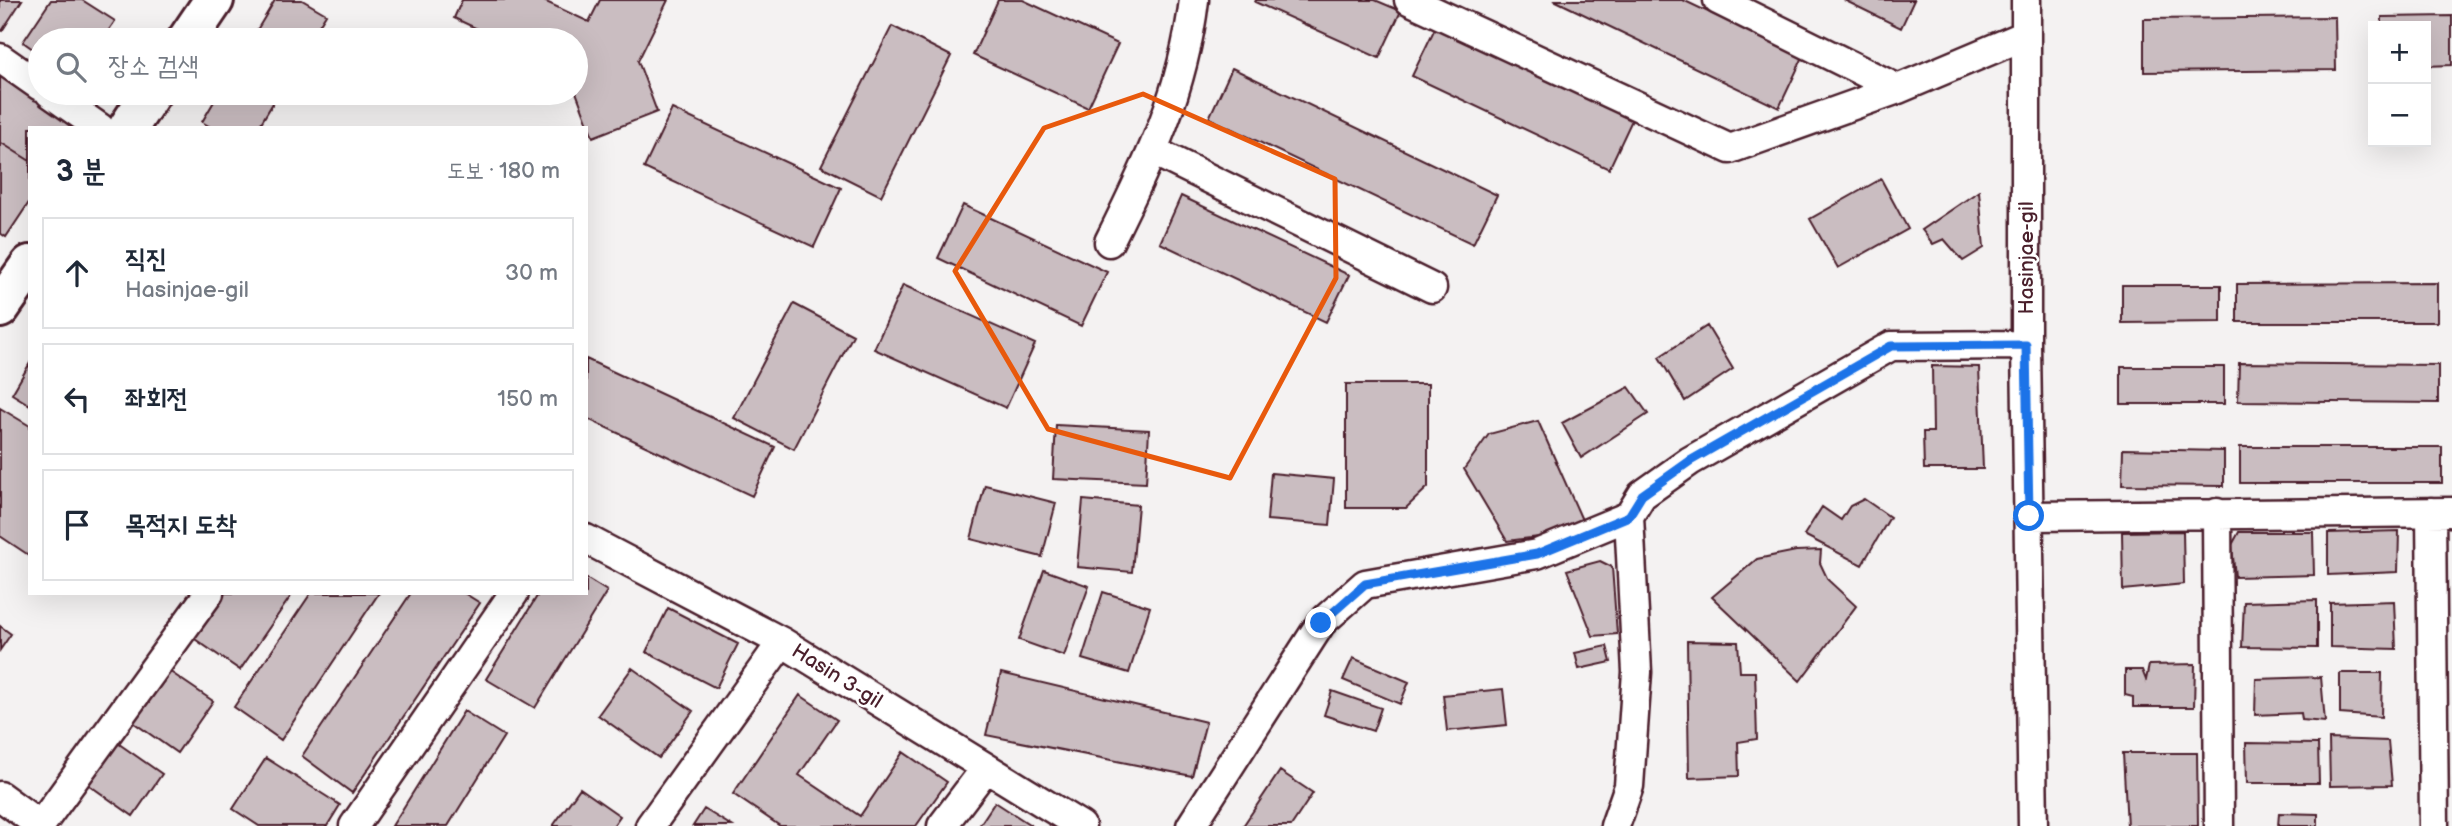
<!DOCTYPE html>
<html lang="ko">
<head>
<meta charset="utf-8">
<style>
	:root { --surface:#fff; --page:#f2f2f3; --text:#1f2937; --muted:#747a83; --line:#e0e1e3 }
	body { margin:0; font-family:"Balsamiq Sans","Poor Story",sans-serif; background:var(--page); color:var(--text) }
	.controls { position:absolute; right:21px; top:21px; display:grid; overflow:hidden; border-radius:0px; box-shadow:0 7px 28px #0002 }
	.controls button { width:63px; height:63px; display:grid; place-items:center; padding:0; border:0; border-bottom:2px solid var(--line); background:var(--surface); color:var(--text); font:35px sans-serif }
	.stop { position:absolute; width:21px; height:21px; margin:-16px; border:5px solid #1a73e8; border-radius:50%; background:#fff }
	.stop.end { background:#1a73e8; border-color:#fff; box-shadow:0 2px 7px #0008 }
	.list { margin:0; padding:0; list-style:none }
	h2 { display:flex; justify-content:space-between; align-items:center; height:91px; margin:0; padding:0 28px; font-size:30px }
	h2 small { font-size:23px; font-weight:400; color:var(--muted) }
	.list li { display:grid; grid-template-columns:46px 1fr auto; gap:21px; align-items:center; box-sizing:border-box; height:112px; margin:0 14px 14px; padding:0 14px; border:2px solid var(--line); border-radius:0px }
	.list b { display:block; font-size:26px; white-space:nowrap }
	.list p { margin:0; font-size:23px; white-space:nowrap; color:var(--muted) }
	.list em { font-size:23px; font-style:normal; color:var(--muted) }
	.icon { flex:none; width:38px; height:38px; fill:none; stroke:currentColor; stroke-width:2; stroke-linecap:round; stroke-linejoin:round }
	.map { position:relative; flex:none; width:2452px; height:826px; overflow:hidden }
	.search { position:absolute; background:var(--surface); box-shadow:0 7px 28px #0002; left:28px; top:28px; width:560px; height:77px; display:flex; align-items:center; gap:18px; box-sizing:border-box; padding:0 24px; border-radius:38px; color:var(--muted); font-size:26px }
	.panel { position:absolute; background:var(--surface); box-shadow:0 7px 28px #0002; left:28px; top:126px; width:560px; height:469px; border-radius:0px }
	.map>svg:first-child { display:block }
</style>
</head>
<body>
<div class="map">
<svg width="2452" height="826" viewBox="0 0 2452 826">
	<rect width="100%" height="100%" fill="#f4f2f2"/>
	<filter id="ink" filterUnits="userSpaceOnUse"><feTurbulence type="fractalNoise" baseFrequency=".0143" numOctaves="2"/><feDisplacementMap in="SourceGraphic" scale="14" xChannelSelector="R" yChannelSelector="G"/><feConvolveMatrix kernelMatrix="1 2 1 2 8 2 1 2 1" color-interpolation-filters="sRGB"/></filter>
	<g filter="url(#ink)">
		<path fill="#cabdc1" stroke="#4a1f2b" stroke-width="2" d="M0 0H22L2 31 0 30Z
			M51 0H82L115 21 102 40H40V54L23 42Z
			M275 0H302L326 14 310 40H251Z
			M462 0H542L589 22 600 0H668L638 61 657 112 593 137 576 92V40H501L454 18Z
			M998 0H1023L1118 44 1088 108 973 55Z
			M1256 0H1375L1401 11 1379 58 1255 2Z
			M1554 0H1683L1803 57 1779 108Z
			M1844 0H1914L1901 28Z
			M2452 16V65L2426 66V26H2382V17Z
			M2335 17 2336 70 2144 72V19Z
			M892 26 951 56 881 196 821 166Z
			M1436 26 1632 120 1609 169 1412 76Z
			M0 66 77 128H30V161L0 142Z
			M1232 68 1497 195 1473 244 1209 118Z
			M219 93H279L258 128H212L202 122Z
			M672 109 841 188 814 247 644 168Z
			M0 142 30 161V201L6 237 0 233Z
			M1881 179 1908 229 1838 268 1810 219Z
			M1979 191 1984 248 1963 261 1944 239 1933 244 1922 230Z
			M1181 196 1349 275 1326 322 1160 243Z
			M963 205 1107 272 1081 326 938 258Z
			M2437 283V322H2237V284Z
			M903 285 1035 344 1006 408 874 349Z
			M2122 285H2221V322L2122 323Z
			M794 304 853 335 794 449 734 418Z
			M1707 326 1733 369 1685 401 1659 357Z
			M586 359 775 447 752 496 586 418Z
			M30 363V405L12 394Z
			M2239 363 2438 365V403L2238 401Z
			M1932 366 1979 367 1983 469H1924L1923 432H1933Z
			M2121 367H2224V404H2121Z
			M1346 384H1428V487L1406 508H1346Z
			M1629 387 1648 414 1581 458 1562 423Z
			M0 408 30 426V556L0 536Z
			M1538 421 1582 520 1539 537 1507 541 1464 469 1489 434Z
			M1056 425 1149 430 1146 483 1053 479Z
			M2240 447H2442V483H2240Z
			M2123 449 2224 451V486L2122 485Z
			M1271 473 1334 479 1330 525 1267 520Z
			M985 485 1056 503 1042 557 971 539Z
			M1864 499 1890 517 1862 565 1804 535 1822 507 1841 520 1850 506Z
			M1083 500 1138 505 1132 572 1077 567Z
			M2183 531 2184 584 2123 590 2122 532Z
			M2399 531 2398 572 2328 575V533Z
			M2239 532H2313L2314 575 2235 577 2232 545Z
			M1821 550 1820 563 1828 580 1856 606 1800 681 1712 597 1757 559 1796 551Z
			M1600 561 1612 567 1617 634 1593 636 1567 570Z
			M1044 570 1089 586 1064 656 1019 640Z
			M586 578 607 591 535 708 486 679 539 593H586Z
			M1103 592 1150 607 1129 673 1082 659Z
			M218 593H293L240 670 189 635Z
			M311 593H379L281 740 234 707Z
			M411 593H464L480 603 352 793 302 756Z
			M2317 600V648L2242 647 2244 602Z
			M2394 601 2396 649 2330 647V603Z
			M668 608 738 644 716 688 646 652Z
			M0 626 11 634 0 650Z
			M1687 641 1738 642 1740 672H1755L1757 739 1738 742 1739 776 1689 778Z
			M1607 646 1611 662 1579 669 1575 653Z
			M1353 658 1409 682 1400 704 1343 680Z
			M2195 664 2194 707H2133V697L2125 695V670H2142L2146 680 2149 665Z
			M632 668 693 711 659 758 598 715Z
			M166 669 213 701 177 753 130 720Z
			M1001 673 1206 722 1192 776 986 735Z
			M2340 673H2382L2381 717 2340 714Z
			M2321 677 2325 722 2302 720 2301 713 2255 715 2256 679Z
			M1503 689 1507 725 1447 731 1443 695Z
			M1332 691 1381 708 1373 731 1324 715Z
			M800 695 837 720 799 775 860 816 903 752 947 782 916 826H780L733 794Z
			M464 711 504 736 448 826H392Z
			M112 739 162 774 133 816 82 780Z
			M2329 739 2388 741 2392 785 2330 786Z
			M2246 743 2318 744 2319 783H2247Z
			M2123 753H2197L2198 826H2127Z
			M266 758 340 805 327 826H259L233 809Z
			M1280 771 1313 793 1291 826H1243Z
			M580 788 620 816 613 826H553Z
			M995 802 1032 826H979Z
			M704 809 732 826H693Z
			M2279 813 2318 814V826H2278Z"/>
		<g fill="none" stroke-linecap="round" stroke-linejoin="round">
			<g stroke="#4a1f2b" stroke-width="33">
				<path id="street" d="M1409 0 1730 149 1898 89 2026 35
					M1718 0 1898 89
					M2026 0V345L2033 826
					M0 58 40 86
					M50 93 100 128
					M1155 152 1432 288
					M1109 242C1150 160 1183 92 1194 0
					M2431 512 2434 826
					M2217 513 2219 826
					M2029 516 2452 512
					M586 539 782 642 1081 826
					M0 796 41 826
					M40 826 209 593
					M354 826 514 593
					M650 826 782 642
					M942 826 986 768
					M1191 826 1321 623 1365 584 1537 554 1629 516
					M1615 826 1629 786 1637 672 1629 516 1642 495 1690 461 1891 346 2026 345"/>
			</g>
			<g stroke="#4a1f2b" stroke-width="44">
				<path id="secondary" d="M187 40 214 0
					M128 128 151 93
					M0 308 30 265"/>
			</g>
			<use href="#street" stroke="#fff" stroke-width="28"/>
			<use href="#secondary" stroke="#fff" stroke-width="38"/>
		</g>
	</g>
	<g fill="none" stroke-linecap="round" stroke-linejoin="round" filter="url(#ink)">
		<path stroke="#1a73e8" stroke-width="9" d="M1321 623 1365 584 1537 554 1629 516 1642 495 1690 461 1891 346 2026 345 2029 516"/>
	</g>
	<path fill="none" stroke="#e8590c" stroke-width="5" stroke-linejoin="round" d="M1143 94 1335 179 1336 278 1230 478 1048 429 955 271 1044 128Z"/>
	<g text-anchor="middle" dominant-baseline="central" stroke-width="5" stroke-linejoin="round" paint-order="stroke">
		<g font-size="21" fill="#4a1f2b" stroke="#fff">
			<text transform="translate(2026 258) rotate(-90)">Hasinjae-gil</text>
			<text transform="translate(837 676) rotate(32)">Hasin 3-gil</text>
		</g>
	</g>
</svg>
<div class="controls">
<button>+</button>
<button>−</button>
</div>
<div class="stop" style="left:2029px;top:516px"></div>
<div class="stop end" style="left:1321px;top:623px"></div>
<div class="search"><svg class="icon" aria-label="search" viewBox="0 0 24 24"><circle cx="10" cy="10" r="6"/><path d="M15 15l6 6"/></svg>장소 검색</div>
<section class="panel">
<h2>3 분<small>도보 · 180 m</small></h2>
<ul class="list">
<li><svg class="icon" aria-label="ahead" viewBox="0 0 24 24"><path d="M12 20V5M6 11l6-6 6 6"/></svg><div><b>직진</b><p>Hasinjae-gil</p></div><em>30 m</em></li>
<li><svg class="icon" aria-label="left" viewBox="0 0 24 24"><path d="M17 20v-9H6M10 6l-5 5 5 5"/></svg><div><b>좌회전</b></div><em>150 m</em></li>
<li><svg class="icon" aria-label="arrive" viewBox="0 0 24 24"><path d="M6 21V4h12l-3 4 3 4H6"/></svg><div><b>목적지 도착</b></div></li>
</ul>
</section>
</div>
</body>
</html>
